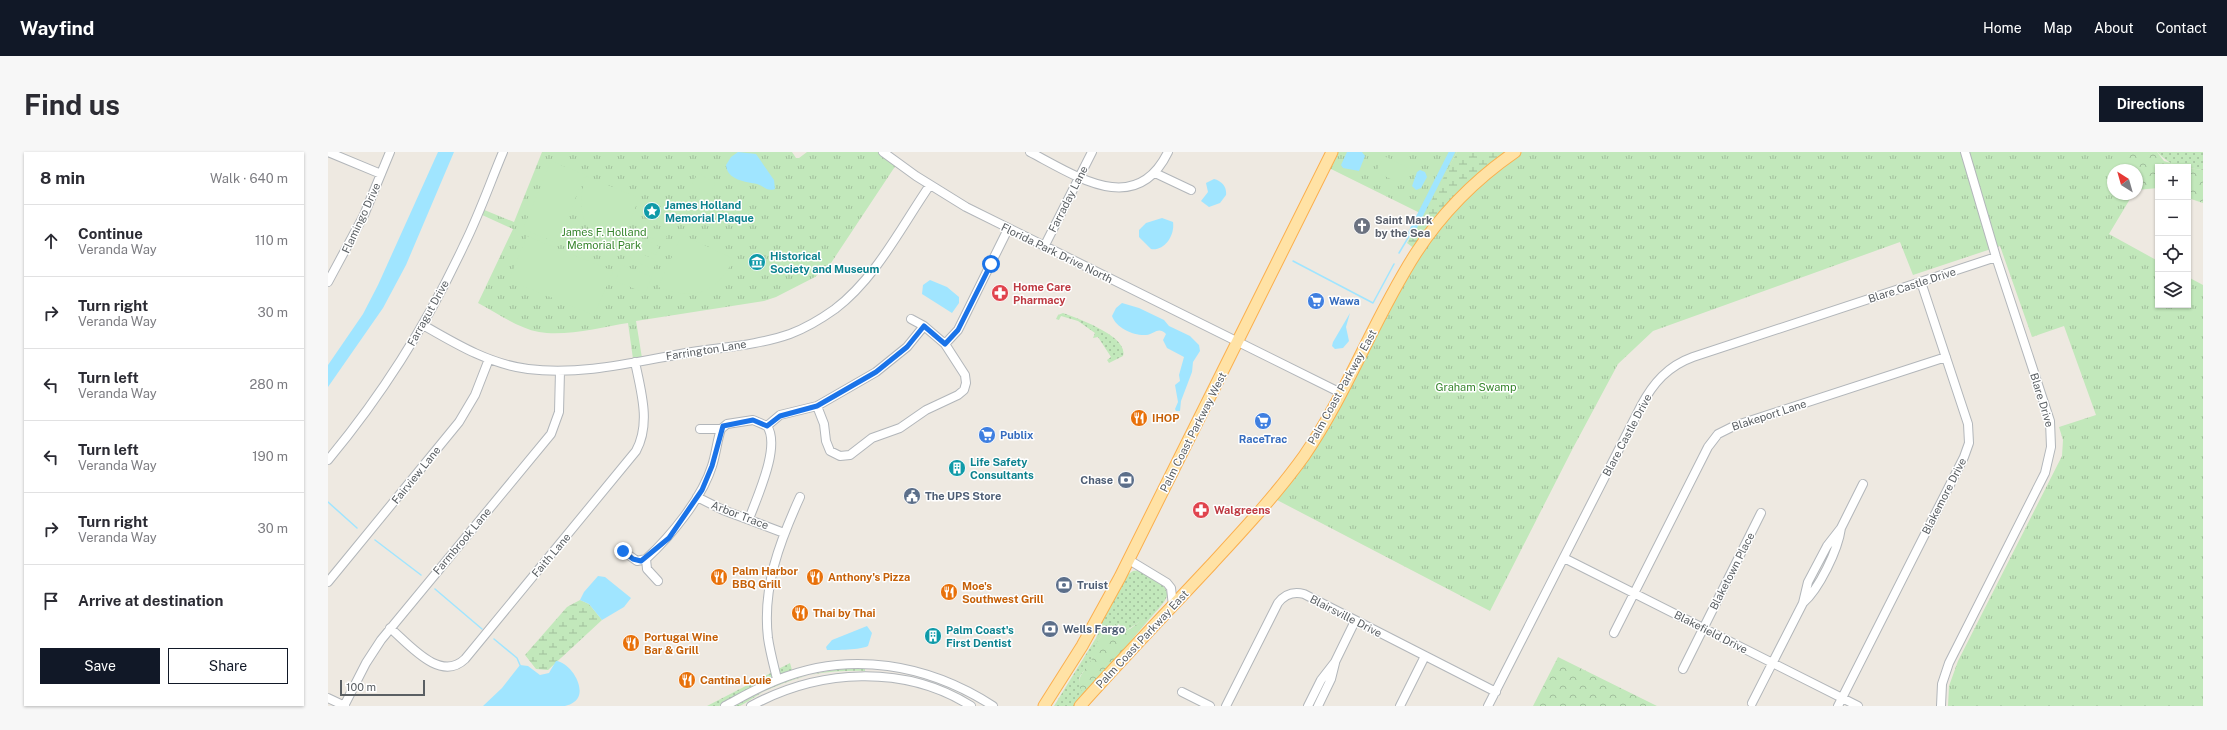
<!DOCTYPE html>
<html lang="en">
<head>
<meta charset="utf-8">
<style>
	:root { --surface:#fff; --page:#f7f7f7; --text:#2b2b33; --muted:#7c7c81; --line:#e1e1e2; --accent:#111827 }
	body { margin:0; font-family:"Public Sans",sans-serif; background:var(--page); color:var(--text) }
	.controls { position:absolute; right:12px; top:12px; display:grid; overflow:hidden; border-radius:0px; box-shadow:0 1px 3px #0004 }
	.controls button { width:36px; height:36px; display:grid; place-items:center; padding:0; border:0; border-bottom:1px solid var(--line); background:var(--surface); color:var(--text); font:20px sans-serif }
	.compass { position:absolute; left:1779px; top:12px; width:36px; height:36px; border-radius:50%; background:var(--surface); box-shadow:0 1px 3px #0004; rotate:323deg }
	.scale { position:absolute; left:12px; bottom:10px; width:85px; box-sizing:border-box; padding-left:4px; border:2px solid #5a5f63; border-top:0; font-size:11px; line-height:14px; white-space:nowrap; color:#5a5f63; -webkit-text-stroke:3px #fff; paint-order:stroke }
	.stop { position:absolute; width:12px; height:12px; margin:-9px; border:3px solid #1a73e8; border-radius:50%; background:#fff }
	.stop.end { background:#1a73e8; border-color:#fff; box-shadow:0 1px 4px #0008 }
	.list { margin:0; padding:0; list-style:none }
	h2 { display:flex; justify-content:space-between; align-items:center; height:52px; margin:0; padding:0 16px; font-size:17px }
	h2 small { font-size:13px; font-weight:400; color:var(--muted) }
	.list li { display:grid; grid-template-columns:26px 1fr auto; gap:12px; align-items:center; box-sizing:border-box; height:72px; padding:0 16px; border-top:1px solid var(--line) }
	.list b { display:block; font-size:15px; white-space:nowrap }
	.list p { margin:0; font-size:13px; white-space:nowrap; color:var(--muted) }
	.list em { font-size:13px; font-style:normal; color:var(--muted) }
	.actions { display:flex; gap:8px; padding:12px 16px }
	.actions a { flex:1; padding:9px 0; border:1px solid var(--accent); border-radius:0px; text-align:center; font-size:14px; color:var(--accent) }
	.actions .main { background:var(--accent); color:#fff }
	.icon { flex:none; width:22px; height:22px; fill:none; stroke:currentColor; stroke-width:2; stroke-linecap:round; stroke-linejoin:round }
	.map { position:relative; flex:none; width:1875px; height:554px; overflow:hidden; border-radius:0px }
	header { display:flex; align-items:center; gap:24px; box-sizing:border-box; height:56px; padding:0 20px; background:var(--accent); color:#fff }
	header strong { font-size:19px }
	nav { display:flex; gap:22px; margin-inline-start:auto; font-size:14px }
	.intro { display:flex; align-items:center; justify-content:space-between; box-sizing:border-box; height:96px; padding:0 24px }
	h1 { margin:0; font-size:28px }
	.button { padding:10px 18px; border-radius:0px; background:var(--accent); color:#fff; font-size:14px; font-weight:700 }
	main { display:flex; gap:24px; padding:0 24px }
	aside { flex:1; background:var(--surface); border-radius:0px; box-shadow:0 1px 3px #0004 }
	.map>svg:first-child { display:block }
</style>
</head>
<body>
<header>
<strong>Wayfind</strong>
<nav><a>Home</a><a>Map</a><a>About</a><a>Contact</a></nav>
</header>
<div class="intro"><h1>Find us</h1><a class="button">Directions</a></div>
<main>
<aside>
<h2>8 min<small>Walk · 640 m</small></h2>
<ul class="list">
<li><svg class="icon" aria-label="ahead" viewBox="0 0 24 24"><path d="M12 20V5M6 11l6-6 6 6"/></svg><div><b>Continue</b><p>Veranda Way</p></div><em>110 m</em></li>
<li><svg class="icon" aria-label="right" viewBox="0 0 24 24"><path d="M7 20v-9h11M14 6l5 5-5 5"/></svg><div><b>Turn right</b><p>Veranda Way</p></div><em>30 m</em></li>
<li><svg class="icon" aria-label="left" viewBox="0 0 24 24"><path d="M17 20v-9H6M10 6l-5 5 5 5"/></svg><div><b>Turn left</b><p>Veranda Way</p></div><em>280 m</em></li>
<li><svg class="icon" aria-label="left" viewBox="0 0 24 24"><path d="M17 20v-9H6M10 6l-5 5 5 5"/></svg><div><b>Turn left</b><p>Veranda Way</p></div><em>190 m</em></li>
<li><svg class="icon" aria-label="right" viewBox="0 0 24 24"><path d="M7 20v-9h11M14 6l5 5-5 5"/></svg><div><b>Turn right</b><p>Veranda Way</p></div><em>30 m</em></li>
<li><svg class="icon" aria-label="arrive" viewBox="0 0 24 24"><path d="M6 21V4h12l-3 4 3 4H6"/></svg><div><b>Arrive at destination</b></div></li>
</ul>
<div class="actions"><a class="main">Save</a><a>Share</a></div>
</aside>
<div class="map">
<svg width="1875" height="554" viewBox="0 0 1875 554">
	<defs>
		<pattern id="grass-dots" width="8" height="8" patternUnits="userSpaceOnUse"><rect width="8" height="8" fill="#c2e8bb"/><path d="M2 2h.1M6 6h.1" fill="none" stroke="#a1bf9c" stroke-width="1.8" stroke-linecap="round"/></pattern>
		<pattern id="forest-crowns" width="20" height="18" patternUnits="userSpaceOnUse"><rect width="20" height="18" fill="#c2e8bb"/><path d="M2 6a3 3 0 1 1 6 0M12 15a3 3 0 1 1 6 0" fill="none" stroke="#a1bf9c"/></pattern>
		<pattern id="wetland-marsh" width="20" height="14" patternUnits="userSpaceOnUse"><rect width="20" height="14" fill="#c2e8bb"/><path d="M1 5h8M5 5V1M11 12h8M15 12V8" fill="none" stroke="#a1bf9c"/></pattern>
		<pattern id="park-tufts" width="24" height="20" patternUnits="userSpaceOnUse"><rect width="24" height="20" fill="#c2e8bb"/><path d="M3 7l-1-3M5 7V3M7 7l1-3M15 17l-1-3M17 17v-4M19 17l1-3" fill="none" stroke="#a1bf9c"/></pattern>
	</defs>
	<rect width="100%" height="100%" fill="#eee9e1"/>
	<path fill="url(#grass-dots)" d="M1829 0H1875V18C1853 15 1845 16 1829 0Z
		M735 161C748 166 801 184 795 204L781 211 779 208 783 205 770 185 765 186 767 181 750 169 733 164 731 168 728 167 730 163Z
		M813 418C849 442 845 440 818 471L816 467 796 480 791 472C786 475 778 478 775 482 769 488 767 497 765 504 760 522 742 521 757 543L746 554H726L768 486 772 474 799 423 805 419Z
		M462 511 464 518 391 554H379Z
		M522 516 537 517V519C506 518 472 522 444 535 433 540 423 548 412 554H406C444 534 479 520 522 516Z"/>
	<path fill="url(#forest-crowns)" d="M1667 0H1829L1836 9 1856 15H1830V36L1809 38V18H1785Z
		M1860 16 1875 18V51L1860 46Z
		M815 467 818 468V471L757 543C743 529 757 519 764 507 765 504 764 500 766 497 769 488 778 476 788 472L792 474 795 479 802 477Z
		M1230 505 1329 554H1205Z"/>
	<path fill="url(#wetland-marsh)" d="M1129 0H1183L1087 97 1079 91Z
		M252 448 261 452 274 468 220 518 208 517 197 503 239 455Z"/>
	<path fill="url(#park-tufts)" d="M214 0H464L468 6H471L479 0H551L568 13 503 111 487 125 448 145 436 149 308 169 314 206 305 207 300 171C274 175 237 185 211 180 190 176 169 161 150 151L185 77 152 62 154 57 186 70Z
		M1008 0H1129L1096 63 1001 16Z
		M1194 0H1785L1817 20 1809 35V18H1785V42H1805L1781 82 1830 109V153H1860V125L1875 133V554H1620L1621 534 1630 509 1734 304 1735 288 1731 275 1768 263 1736 174 1704 185 1672 94 1585 123 1572 90 1325 179 1290 212 1245 296 1162 459 949 348 972 318 1092 101 1122 61 1166 20Z"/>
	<path fill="#c2e8bb" d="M1056 4 1079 15 1071 31 1048 20Z
		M223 9 257 23 229 91 195 77Z
		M370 21 388 32 381 43 364 32Z
		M258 24 308 45 310 49 290 99C256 83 246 60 258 24Z
		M318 73 337 81 336 83 339 85 337 89 334 88 333 90 314 82 315 80 312 79 314 74 317 75Z
		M199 84 285 119 266 163 181 128Z
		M357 84 406 107C388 142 366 149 330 135L353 85Z
		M313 86 331 94 328 103 309 95Z
		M307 99 326 107 325 109 328 110 326 115 323 114 322 116 303 108 304 106 301 104 303 100 306 101Z
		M294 113 324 125 317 141 287 129Z"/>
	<path fill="#a0e5ff" d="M110 0H126L78 113 55 156 0 235V213L35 162 50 133Z
		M410 0 428 2 446 28 447 37C439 40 436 34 429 32 418 30 399 28 398 13L403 5Z
		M1019 0H1034L1037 4 1031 19 1015 16 1013 13Z
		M1092 18 1097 20 1099 25 1093 36 1088 38 1084 34 1089 20Z
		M886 27C894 29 899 35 898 43L892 51 881 55 873 49 880 40 878 31Z
		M834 66 845 70C847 83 837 99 823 97L811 85V78L818 71Z
		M602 128 619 135 631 145V151L624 161 594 142 595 133Z
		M794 151 811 156 836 168 841 174 862 184 871 193 872 199 865 210 864 220 853 249 852 259H848L847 257 850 250 847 233 852 229 851 223 856 205 839 196 835 188 838 182C830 174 827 182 818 183 806 184 788 176 784 164L788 156Z
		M1022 161 1018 175 1021 189 1015 196 1007 197 1004 194 1005 190Z
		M270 424 277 425 303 446 296 455 274 468 261 452 252 448 256 440Z
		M539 474 544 481 540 494C533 498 508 498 499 498L498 495 504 488Z
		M228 509C243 510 261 540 246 550 244 552 240 553 237 554H155L174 536 192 513 200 514 212 523 221 521Z"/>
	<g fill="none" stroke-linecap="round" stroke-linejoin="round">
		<path stroke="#a0e5ff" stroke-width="1.5" d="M1071 101 1083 81
			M965 109 1045 151 1066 112
			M0 350 29 376
			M47 388 93 423
			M107 437 154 477
			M166 487 189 506 192 513"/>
		<path stroke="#a0e5ff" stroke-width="6" d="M1083 81 1124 0"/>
		<g stroke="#b2b6ba" stroke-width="10">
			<path id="minor" d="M0 0 53 22
				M555 0 588 24 638 55 1013 241
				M702 0C748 24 808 66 840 0
				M827 21 863 38
				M716 95 764 0
				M0 130 36 63 62 0
				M583 167 596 174
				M95 173C128 192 161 212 200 217 255 224 310 209 364 200 396 195 431 193 462 182 478 176 493 167 507 157 548 126 573 75 602 33
				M489 254 496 272 498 289 502 299 512 304 522 303 544 286 572 276 598 258 630 243 636 238 638 231 637 223 617 192
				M372 277H393L399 272 425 268 439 274 452 263 489 254 548 220 579 195 596 174 617 192 630 178 680 77
				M0 308C55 242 100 170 136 93 151 63 162 31 175 0
				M369 345 395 358 456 381
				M421 367C429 345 453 294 439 274
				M1513 376 1535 332
				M295 399 309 409 318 407 319 417 330 429
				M1236 406 1530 554
				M318 407C343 384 374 346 384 314 388 302 389 289 393 277
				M801 408 839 431 843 436 845 454
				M0 430 131 270 147 243 161 207
				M62 476C81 492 112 531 137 507L308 299C323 272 313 239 307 210
				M1286 481 1380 295 1390 282 1406 274 1618 205
				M1355 517 1433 361
				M449 527C446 514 442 500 440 486 434 435 452 389 472 345
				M854 540 882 554
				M0 546 17 554
				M1424 551 1475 451 1480 430 1499 394 1513 376C1510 398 1491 437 1475 451
				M16 554 38 511 53 488 223 282 231 260 232 219
				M397 554C414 545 431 535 449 528 522 498 600 512 665 554
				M423 554C491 517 576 512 643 554
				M898 554 950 451C957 442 965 439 976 442L1168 540
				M980 554 993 528 1007 510 1027 469
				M990 554 1003 527 1007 511
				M1072 554 1097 504
				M1160 554 1313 254C1325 231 1340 214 1365 205L1668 105
				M1510 554 1636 305 1641 291 1640 272 1593 130
				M1613 554 1614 532 1621 511 1717 321 1723 295 1722 269 1668 105 1637 0"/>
		</g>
		<g stroke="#fbaf4d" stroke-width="13">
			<path id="major" d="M716 554 754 494 792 425 1004 0
				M752 554C795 506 839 460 883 413 915 378 948 343 976 304 1020 240 1046 166 1088 101 1114 61 1148 27 1187 0"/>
		</g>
		<use href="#minor" stroke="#fff" stroke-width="8"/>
		<use href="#major" stroke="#ffe2a5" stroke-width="11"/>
	</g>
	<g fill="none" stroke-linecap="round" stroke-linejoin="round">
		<path stroke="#1a73e8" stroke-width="5" d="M295 399 305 407 313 409 341 386 374 338 384 314 395 274 425 268 439 274 452 264 489 254 548 220 579 195 596 174 617 192 630 178 663 112"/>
	</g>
	<defs>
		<g id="sight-disc" transform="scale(0.9)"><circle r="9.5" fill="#0f9aa8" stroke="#fff"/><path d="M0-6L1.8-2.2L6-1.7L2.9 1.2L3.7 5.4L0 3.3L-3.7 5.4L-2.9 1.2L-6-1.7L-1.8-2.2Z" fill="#fff"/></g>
		<g id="church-disc" transform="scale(0.9)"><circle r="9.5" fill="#6b7280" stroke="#fff"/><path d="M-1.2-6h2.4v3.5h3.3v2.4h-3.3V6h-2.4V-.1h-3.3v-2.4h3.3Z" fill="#fff"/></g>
		<g id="museum-disc" transform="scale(0.9)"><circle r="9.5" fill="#0f9aa8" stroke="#fff"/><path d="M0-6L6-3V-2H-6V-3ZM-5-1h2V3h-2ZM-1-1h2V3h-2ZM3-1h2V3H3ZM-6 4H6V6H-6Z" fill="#fff"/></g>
		<g id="pharmacy-disc" transform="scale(0.9)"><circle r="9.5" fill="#e0444e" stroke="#fff"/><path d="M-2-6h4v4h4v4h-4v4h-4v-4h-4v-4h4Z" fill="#fff"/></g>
		<g id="supermarket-disc" transform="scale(0.9)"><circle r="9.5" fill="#3f7fe0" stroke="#fff"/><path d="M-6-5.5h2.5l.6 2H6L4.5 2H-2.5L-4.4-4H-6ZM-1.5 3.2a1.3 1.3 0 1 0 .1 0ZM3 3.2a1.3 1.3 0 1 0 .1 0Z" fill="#fff"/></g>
		<g id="restaurant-disc" transform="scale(0.9)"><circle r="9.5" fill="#e8710a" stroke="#fff"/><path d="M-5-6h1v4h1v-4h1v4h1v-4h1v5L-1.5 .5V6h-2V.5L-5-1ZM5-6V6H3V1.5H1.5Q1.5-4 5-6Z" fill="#fff"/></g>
		<g id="building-disc" transform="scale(0.9)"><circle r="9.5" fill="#0f9aa8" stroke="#fff"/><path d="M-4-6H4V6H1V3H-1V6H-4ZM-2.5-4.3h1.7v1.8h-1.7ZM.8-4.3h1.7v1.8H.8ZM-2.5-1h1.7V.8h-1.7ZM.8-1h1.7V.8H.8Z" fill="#fff"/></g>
		<g id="bank-disc" transform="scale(0.9)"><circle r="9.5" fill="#5c6f8a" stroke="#fff"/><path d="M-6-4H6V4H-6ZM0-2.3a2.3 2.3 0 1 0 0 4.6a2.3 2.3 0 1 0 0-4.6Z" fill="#fff"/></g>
		<g id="civic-disc" transform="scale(0.9)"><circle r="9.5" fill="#5c6f8a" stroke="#fff"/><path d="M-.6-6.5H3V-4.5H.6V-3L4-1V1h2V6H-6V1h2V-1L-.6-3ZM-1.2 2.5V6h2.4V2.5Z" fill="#fff"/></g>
	</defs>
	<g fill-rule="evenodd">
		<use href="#sight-disc" x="324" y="59"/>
		<use href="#church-disc" x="1034" y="74"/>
		<use href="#museum-disc" x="429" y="110"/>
		<use href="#pharmacy-disc" x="672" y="141"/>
		<use href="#supermarket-disc" x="988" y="149"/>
		<use href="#restaurant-disc" x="811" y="266"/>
		<use href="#supermarket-disc" x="935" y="269"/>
		<use href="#supermarket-disc" x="659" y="283"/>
		<use href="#building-disc" x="629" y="316"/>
		<use href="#bank-disc" x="798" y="328"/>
		<use href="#civic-disc" x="584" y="344"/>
		<use href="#pharmacy-disc" x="873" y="358"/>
		<use href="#restaurant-disc" x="391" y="425"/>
		<use href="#restaurant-disc" x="487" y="425"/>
		<use href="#bank-disc" x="736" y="433"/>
		<use href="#restaurant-disc" x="621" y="440"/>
		<use href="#restaurant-disc" x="472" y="461"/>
		<use href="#bank-disc" x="722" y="477"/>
		<use href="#building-disc" x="605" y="484"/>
		<use href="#restaurant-disc" x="303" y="491"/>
		<use href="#restaurant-disc" x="359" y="528"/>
	</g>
	<g text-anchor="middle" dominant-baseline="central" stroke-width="3" stroke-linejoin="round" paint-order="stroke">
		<g font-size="11" fill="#5a5f63" stroke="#fff">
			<text transform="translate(740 47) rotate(-63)">Farraday Lane</text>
			<text transform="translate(33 66) rotate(-65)">Flamingo Drive</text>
			<text transform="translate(729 101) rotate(26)">Florida Park Drive North</text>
			<text transform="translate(1584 133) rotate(-18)">Blare Castle Drive</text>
			<text transform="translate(100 161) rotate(-61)">Farragut Drive</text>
			<text transform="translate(378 198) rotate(-9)">Farrington Lane</text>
			<text transform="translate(1014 235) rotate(-61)">Palm Coast Parkway East</text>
			<text transform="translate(1714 248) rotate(73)">Blare Drive</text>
			<text transform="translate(1441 263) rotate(-18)">Blakeport Lane</text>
			<text transform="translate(865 280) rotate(-63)">Palm Coast Parkway West</text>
			<text transform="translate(1299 283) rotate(-62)">Blare Castle Drive</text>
			<text transform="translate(88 323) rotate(-51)">Fairview Lane</text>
			<text transform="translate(1616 344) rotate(-63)">Blakemore Drive</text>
			<text transform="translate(412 363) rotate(21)">Arbor Trace</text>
			<text transform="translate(134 389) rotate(-50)">Farmbrook Lane</text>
			<text transform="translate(223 403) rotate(-50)">Faith Lane</text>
			<text transform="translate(1404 419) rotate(-63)">Blaketown Place</text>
			<text transform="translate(1018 464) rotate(27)">Blairsville Drive</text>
			<text transform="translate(1383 480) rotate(27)">Blakefield Drive</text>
			<text transform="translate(814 487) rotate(-47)">Palm Coast Parkway East</text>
		</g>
		<g font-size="11" font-weight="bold" fill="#0d838f" stroke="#fff" text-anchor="start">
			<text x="337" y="53">James Holland<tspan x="337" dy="13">Memorial Plaque</tspan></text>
			<text x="442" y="104">Historical<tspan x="442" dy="13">Society and Museum</tspan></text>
			<text x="642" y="310">Life Safety<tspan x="642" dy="13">Consultants</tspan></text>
			<text x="618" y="478">Palm Coast's<tspan x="618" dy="13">First Dentist</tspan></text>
		</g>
		<g font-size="11" font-weight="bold" fill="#5b616d" stroke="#fff" text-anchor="start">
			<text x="1047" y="68">Saint Mark<tspan x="1047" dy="13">by the Sea</tspan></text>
		</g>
		<g font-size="11" fill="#38862e" stroke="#fff">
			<text x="276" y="80">James F. Holland<tspan x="276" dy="13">Memorial Park</tspan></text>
			<text x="1148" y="235">Graham Swamp</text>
		</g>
		<g font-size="11" font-weight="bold" fill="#be3a42" stroke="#fff" text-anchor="start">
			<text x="685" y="135">Home Care<tspan x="685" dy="13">Pharmacy</tspan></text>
			<text x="886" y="358">Walgreens</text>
		</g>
		<g font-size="11" font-weight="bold" fill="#366cbe" stroke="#fff" text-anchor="start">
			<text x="1001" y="149">Wawa</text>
			<text x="672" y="283">Publix</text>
			<text x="935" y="287" text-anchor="middle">RaceTrac</text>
		</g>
		<g font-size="11" font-weight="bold" fill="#c56008" stroke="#fff" text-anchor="start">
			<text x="824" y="266">IHOP</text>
			<text x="404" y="419">Palm Harbor<tspan x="404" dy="13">BBQ Grill</tspan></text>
			<text x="500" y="425">Anthony's Pizza</text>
			<text x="634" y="434">Moe's<tspan x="634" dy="13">Southwest Grill</tspan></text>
			<text x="485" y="461">Thai by Thai</text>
			<text x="316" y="485">Portugal Wine<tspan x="316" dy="13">Bar &amp; Grill</tspan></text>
			<text x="372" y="528">Cantina Louie</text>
		</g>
		<g font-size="11" font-weight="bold" fill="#4e5e75" stroke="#fff" text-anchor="start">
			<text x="785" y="328" text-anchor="end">Chase</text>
			<text x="597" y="344">The UPS Store</text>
			<text x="749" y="433">Truist</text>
			<text x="735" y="477">Wells Fargo</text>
		</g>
	</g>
</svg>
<div class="controls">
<button>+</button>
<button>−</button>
<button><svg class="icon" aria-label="locate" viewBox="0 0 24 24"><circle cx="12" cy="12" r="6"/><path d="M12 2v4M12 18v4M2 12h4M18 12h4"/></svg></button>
<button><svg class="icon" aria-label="layers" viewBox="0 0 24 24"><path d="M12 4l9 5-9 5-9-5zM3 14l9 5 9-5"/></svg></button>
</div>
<svg class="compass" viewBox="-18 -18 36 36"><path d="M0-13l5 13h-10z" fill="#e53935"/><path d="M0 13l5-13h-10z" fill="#7c7c81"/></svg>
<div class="scale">100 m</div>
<div class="stop" style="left:663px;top:112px"></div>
<div class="stop end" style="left:295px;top:399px"></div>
</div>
</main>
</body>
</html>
